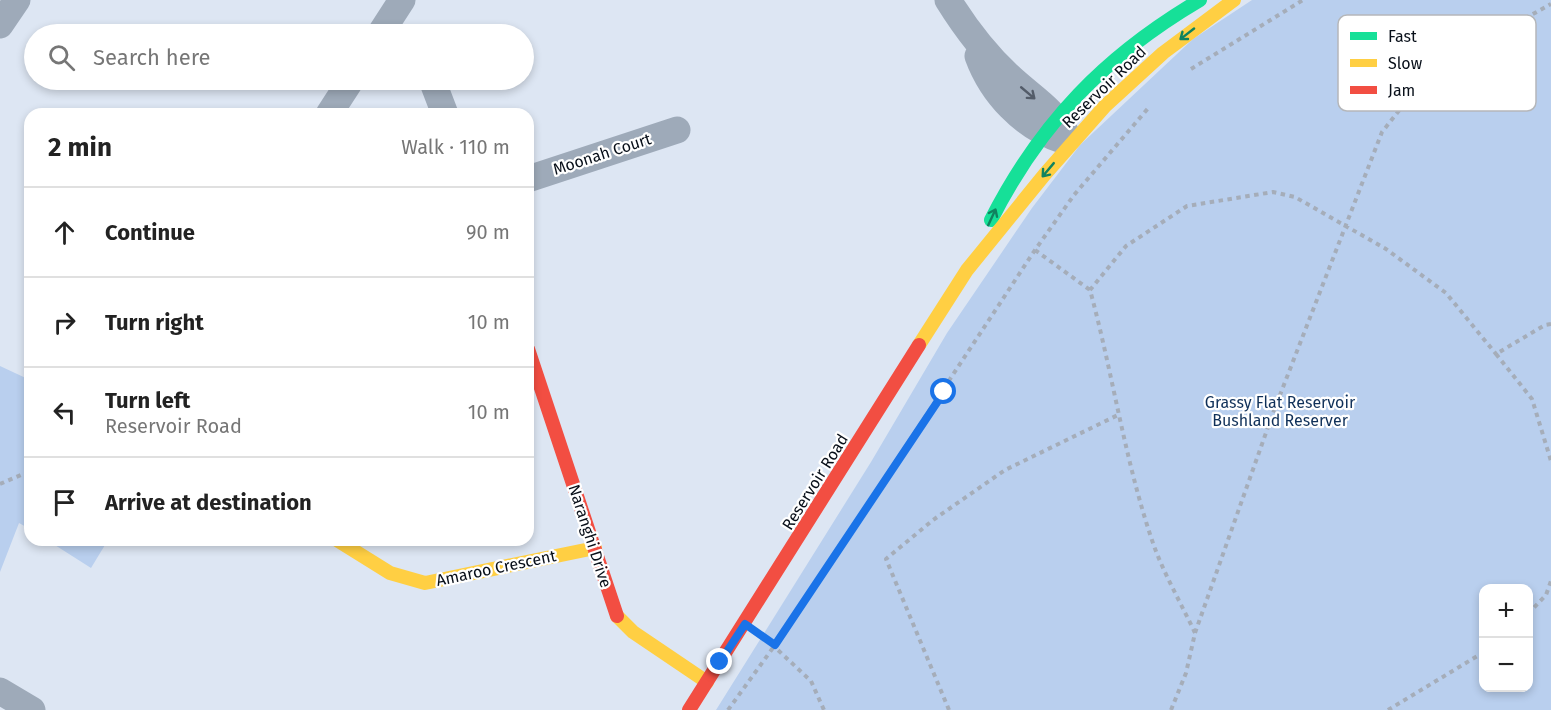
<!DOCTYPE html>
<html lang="en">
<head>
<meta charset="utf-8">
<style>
	:root { --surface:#fff; --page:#f2f2f2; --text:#222; --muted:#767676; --line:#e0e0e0 }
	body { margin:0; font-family:"Fira Sans",sans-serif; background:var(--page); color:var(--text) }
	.controls { position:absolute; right:18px; bottom:18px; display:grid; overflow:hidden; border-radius:12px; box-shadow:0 3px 9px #0003 }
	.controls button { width:54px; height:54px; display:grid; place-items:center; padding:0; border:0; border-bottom:2px solid var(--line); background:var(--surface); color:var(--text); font:30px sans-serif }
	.stop { position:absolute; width:18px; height:18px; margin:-14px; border:4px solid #1a73e8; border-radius:50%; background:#fff }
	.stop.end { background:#1a73e8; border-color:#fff; box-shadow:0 2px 6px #0008 }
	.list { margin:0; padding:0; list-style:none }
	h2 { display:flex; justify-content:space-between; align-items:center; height:78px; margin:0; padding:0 24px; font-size:26px }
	h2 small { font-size:20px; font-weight:400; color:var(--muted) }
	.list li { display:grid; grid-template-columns:39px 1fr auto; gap:18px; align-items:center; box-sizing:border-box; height:90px; padding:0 24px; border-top:2px solid var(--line) }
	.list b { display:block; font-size:22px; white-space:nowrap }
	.list p { margin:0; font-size:20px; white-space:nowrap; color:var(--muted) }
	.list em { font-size:20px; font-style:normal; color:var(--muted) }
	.icon { flex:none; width:33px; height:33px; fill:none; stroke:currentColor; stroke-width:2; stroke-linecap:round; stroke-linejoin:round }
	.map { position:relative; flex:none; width:1551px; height:710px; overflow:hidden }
	.search { position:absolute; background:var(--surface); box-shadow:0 3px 9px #0003; left:24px; top:24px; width:510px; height:66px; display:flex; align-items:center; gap:15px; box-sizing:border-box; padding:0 21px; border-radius:33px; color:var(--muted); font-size:22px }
	.panel { position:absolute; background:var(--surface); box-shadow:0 3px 9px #0003; left:24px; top:108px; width:510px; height:438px; border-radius:18px }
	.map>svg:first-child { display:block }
</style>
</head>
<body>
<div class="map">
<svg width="1551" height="710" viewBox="0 0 1551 710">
	<rect width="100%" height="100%" fill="#dde6f3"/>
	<path fill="#b9cfee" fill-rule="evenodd" d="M1252 0H1551V710H716L871 462 947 333 1032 208 1080 145 1193 39ZM1484 588H1528V688H1484Z
		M0 366 30 380V529L19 523 0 572Z
		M47 540H108L91 568Z"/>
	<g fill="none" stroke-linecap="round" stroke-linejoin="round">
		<path stroke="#a5adb9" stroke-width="4" stroke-dasharray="4.5 4.5" stroke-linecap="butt" d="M1191 69 1303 0
			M1035 250 1090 290
			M1551 324 1545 325 1496 354 1532 399 1551 461
			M0 484 30 471
			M1528 614 1546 595 1551 581
			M1195 633C1182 605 1165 576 1154 546 1125 463 1113 374 1090 290L1126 246 1187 206 1273 192 1295 197 1386 249 1446 293 1496 354
			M765 638 811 681 824 710
			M728 710 775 645 1035 250 1074 195 1150 106
			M949 710 886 559 933 520 1005 470 1120 414
			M1171 710 1186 673 1195 633 1273 413 1382 132 1421 83 1457 56 1551 4
			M1388 710 1484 652"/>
		<path stroke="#9eaab9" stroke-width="27" d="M948 0C966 29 984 53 1009 76 1030 96 1054 109 1067 135
			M0 25 17 0
			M380 34 402 0
			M978 56C992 94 1023 127 1062 140
			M432 80 445 114
			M329 114 351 80
			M528 179 677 130
			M0 691 32 710"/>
		<path stroke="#16e098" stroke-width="14" d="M991 220C1041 122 1105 56 1200 0"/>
		<path stroke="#ffcf43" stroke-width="14" d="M919 345 967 270 1045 174 1105 106 1163 53 1234 0
			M337 540 390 573 425 583 595 548
			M617 616 633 632 707 682"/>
		<path stroke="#f24e42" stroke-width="14" d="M528 349 617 616
			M689 710 919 345"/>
	</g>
	<defs><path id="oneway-shaft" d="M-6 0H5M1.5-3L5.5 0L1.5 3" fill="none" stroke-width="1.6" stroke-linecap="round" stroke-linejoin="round" transform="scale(1.5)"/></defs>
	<g stroke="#10825f">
		<use href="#oneway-shaft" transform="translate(1187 34) rotate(142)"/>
		<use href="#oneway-shaft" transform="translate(1048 170) rotate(130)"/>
		<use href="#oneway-shaft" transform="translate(992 217) rotate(-65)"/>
	</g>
	<use stroke="#535c69" href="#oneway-shaft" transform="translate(1028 93) rotate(40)"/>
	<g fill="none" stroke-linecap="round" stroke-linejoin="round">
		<path stroke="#1a73e8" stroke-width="8" d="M720 662 745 624 775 645 944 392"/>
	</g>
	<g text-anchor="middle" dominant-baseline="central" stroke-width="4.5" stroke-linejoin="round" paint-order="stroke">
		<g font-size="16" fill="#080f19" stroke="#fff">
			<text transform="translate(1104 87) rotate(-44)">Reservoir Road</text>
			<text transform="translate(602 154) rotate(-18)">Moonah Court</text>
			<text transform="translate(815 482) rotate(-58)">Reservoir Road</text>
			<text transform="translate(590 536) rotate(72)">Naranghi Drive</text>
			<text transform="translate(496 568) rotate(-12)">Amaroo Crescent</text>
		</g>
		<g font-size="16" fill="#0f3059" stroke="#fff">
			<text x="1280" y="402">Grassy Flat Reservoir<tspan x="1280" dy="18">Bushland Reserver</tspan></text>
		</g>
	</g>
	<rect x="1338" y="15" width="198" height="96" rx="9" fill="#fff" stroke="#b5b7ba" stroke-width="1.5"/>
	<rect x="1350" y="32" width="27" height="8" fill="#16e098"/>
	<rect x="1350" y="59" width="27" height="8" fill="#ffcf43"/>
	<rect x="1350" y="86" width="27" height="8" fill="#f24e42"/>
	<g font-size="16" fill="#080f19">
		<text x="1388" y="42">Fast</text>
		<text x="1388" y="69">Slow</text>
		<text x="1388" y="96">Jam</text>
	</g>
</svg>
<div class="controls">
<button>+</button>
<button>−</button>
</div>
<div class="stop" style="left:944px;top:392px"></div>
<div class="stop end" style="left:720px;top:662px"></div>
<div class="search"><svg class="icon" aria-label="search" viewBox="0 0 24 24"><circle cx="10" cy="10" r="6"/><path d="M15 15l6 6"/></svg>Search here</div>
<section class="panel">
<h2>2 min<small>Walk · 110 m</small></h2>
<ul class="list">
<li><svg class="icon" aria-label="ahead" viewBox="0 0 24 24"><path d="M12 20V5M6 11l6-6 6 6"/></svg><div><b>Continue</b></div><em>90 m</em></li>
<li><svg class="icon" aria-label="right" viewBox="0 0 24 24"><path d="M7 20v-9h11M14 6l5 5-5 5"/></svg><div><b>Turn right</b></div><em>10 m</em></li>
<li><svg class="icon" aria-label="left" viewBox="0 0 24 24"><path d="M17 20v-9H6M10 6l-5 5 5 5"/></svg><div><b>Turn left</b><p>Reservoir Road</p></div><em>10 m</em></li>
<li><svg class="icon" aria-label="arrive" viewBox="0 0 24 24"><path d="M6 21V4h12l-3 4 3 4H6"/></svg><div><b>Arrive at destination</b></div></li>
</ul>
</section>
</div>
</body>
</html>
